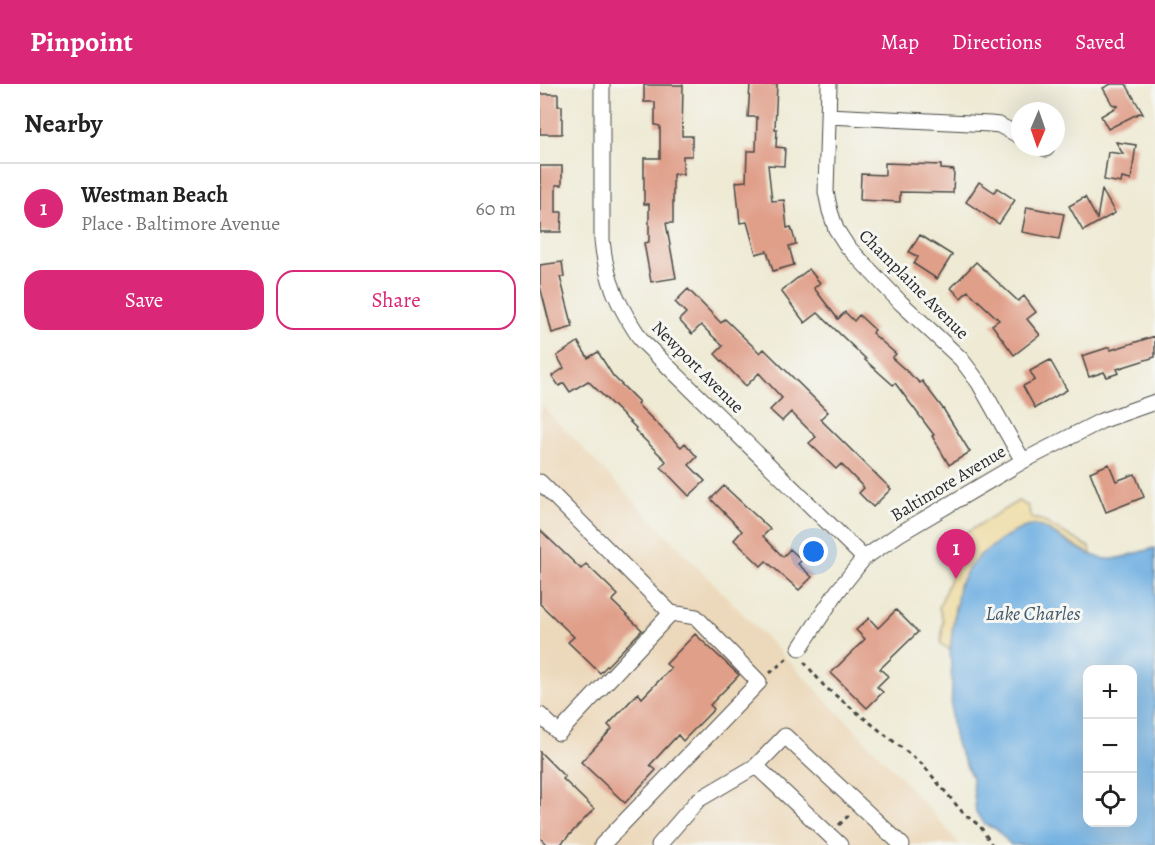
<!DOCTYPE html>
<html lang="en">
<head>
<meta charset="utf-8">
<style>
	:root { --surface:#fff; --page:#f6f6f6; --text:#222; --muted:#767676; --line:#e0e0e0; --accent:#db2777 }
	body { margin:0; font-family:Alegreya,serif; background:var(--page); color:var(--text) }
	.controls { position:absolute; right:18px; bottom:18px; display:grid; overflow:hidden; border-radius:12px; box-shadow:0 6px 24px #0002 }
	.controls button { width:54px; height:54px; display:grid; place-items:center; padding:0; border:0; border-bottom:2px solid var(--line); background:var(--surface); color:var(--text); font:30px sans-serif }
	.compass { position:absolute; left:471px; top:18px; width:54px; height:54px; border-radius:50%; background:var(--surface); box-shadow:0 6px 24px #0002; rotate:182deg }
	.you { position:absolute; left:274px; top:468px; width:21px; height:21px; margin:-15px; border:4px solid #fff; border-radius:50%; background:#1a73e8; box-shadow:0 0 0 9px #1a73e833 }
	.badge { display:grid; place-items:center; width:39px; height:39px; border-radius:50%; background:var(--accent); color:#fff; font-size:20px; font-weight:700 }
	.pin { position:absolute; translate:-50% -50px; filter:drop-shadow(0 2px 3px #0008) }
	.pin::after { content:''; position:absolute; top:32px; width:21px; height:18px; background:inherit; clip-path:polygon(0 0,100% 0,50% 100%) }
	.list { margin:0; padding:0; list-style:none }
	h2 { display:flex; justify-content:space-between; align-items:center; height:78px; margin:0; padding:0 24px; font-size:26px }
	h2 small { font-size:20px; font-weight:400; color:var(--muted) }
	.list li { display:grid; grid-template-columns:39px 1fr auto; gap:18px; align-items:center; box-sizing:border-box; height:90px; padding:0 24px; border-top:2px solid var(--line) }
	.list b { display:block; font-size:22px; white-space:nowrap }
	.list p { margin:0; font-size:20px; white-space:nowrap; color:var(--muted) }
	.list em { font-size:20px; font-style:normal; color:var(--muted) }
	.actions { display:flex; gap:12px; padding:18px 24px }
	.actions a { flex:1; padding:14px 0; border:2px solid var(--accent); border-radius:18px; text-align:center; font-size:21px; color:var(--accent) }
	.actions .main { background:var(--accent); color:#fff }
	.icon { flex:none; width:33px; height:33px; fill:none; stroke:currentColor; stroke-width:2; stroke-linecap:round; stroke-linejoin:round }
	.map { position:relative; flex:none; width:615px; height:761px; overflow:hidden }
	header { display:flex; align-items:center; gap:36px; box-sizing:border-box; height:84px; padding:0 30px; background:var(--accent); color:#fff }
	header strong { font-size:28px }
	nav { display:flex; gap:33px; margin-inline-start:auto; font-size:21px }
	main { display:flex }
	aside { flex:1; background:var(--surface) }
	.map>svg:first-child { display:block }
</style>
</head>
<body>
<header>
<strong>Pinpoint</strong>
<nav><a>Map</a><a>Directions</a><a>Saved</a></nav>
</header>
<main>
<aside>
<h2>Nearby<small></small></h2>
<ul class="list">
<li><span class="badge">1</span><div><b>Westman Beach</b><p>Place · Baltimore Avenue</p></div><em>60 m</em></li>
</ul>
<div class="actions"><a class="main">Save</a><a>Share</a></div>
</aside>
<div class="map">
<svg width="615" height="761" viewBox="0 0 615 761">
	<rect width="100%" height="100%" fill="#f6f6f2"/>
	<filter id="ink" filterUnits="userSpaceOnUse"><feTurbulence type="fractalNoise" baseFrequency=".0167" numOctaves="2"/><feDisplacementMap in="SourceGraphic" scale="12" xChannelSelector="R" yChannelSelector="G"/><feConvolveMatrix kernelMatrix="1 2 1 2 8 2 1 2 1" color-interpolation-filters="sRGB"/></filter>
	<filter id="wash" filterUnits="userSpaceOnUse"><feTurbulence type="fractalNoise" baseFrequency=".008" numOctaves="4" result="noise"/><feDisplacementMap in="SourceGraphic" scale="24" xChannelSelector="R" yChannelSelector="G"/><feGaussianBlur stdDeviation="1.35" result="paint"/><feColorMatrix in="noise" values="0 0 0 0 0 0 0 0 0 0 0 0 0 0 0 0 0 1.4 0 .05"/><feComposite in="paint" operator="in"/></filter>
	<g filter="url(#wash)">
		<rect width="100%" height="100%" fill="#eeead4"/>
		<path fill="#ecd8ba" d="M0 320 354 686 421 761H0Z"/>
		<path fill="#eeda9e" stroke="#8c8264" stroke-width="1.5" d="M478 417 488 422 491 434 501 436 549 463 552 471 504 444 494 441 483 444 465 453 439 472 415 522 410 566 401 560 403 536 399 524 412 489 420 477 425 473 427 463 424 450Z"/>
		<path fill="#6daee1" stroke="#4c6c86" stroke-width="1.5" fill-rule="evenodd" d="M494 441 504 444C521 453 553 478 573 475 587 473 601 467 615 464V761H471L456 745 446 741 436 729 432 694 417 662 414 651 411 633 412 600 410 566 419 501 429 484 439 472 465 453 483 444ZM548 586H592V738H548Z"/>
		<g id="blocks">
			<path fill="#e09f89" d="M210 0H237L235 45H237L236 63 245 64 244 82 228 81 232 117 244 116 247 144 251 143 256 160 249 162 254 181 233 187 227 167 216 170 207 138 200 139 196 98 206 97 207 67H216L217 33H208Z
				M571 0H586L603 30 599 29 568 45 561 32 578 22 572 20 563 4Z
				M104 1H143L142 52H152V72H143V90H133V139H126L136 194 111 198 104 159 109 158V120H104V74H120V42L115 41V18H104Z
				M0 10H18V22H22V50H0Z
				M576 58 596 61 591 96 582 94 581 99 564 96 568 68 583 70Z
				M345 79 401 81V85L414 86 413 109 360 108V118L320 116 321 90 345 91Z
				M0 82H22V101H16V128H22L21 148H0Z
				M439 98 454 108 457 104 475 116 459 140 426 118Z
				M562 106 575 129 543 147 529 122 545 113 557 135Z
				M487 123 524 130 519 155 482 148Z
				M380 151 412 171 397 195 374 180 378 173 369 168Z
				M22 178 24 193H20L33 243 12 249 0 202V181Z
				M436 178 478 217 484 212 496 228 487 235 500 251 474 271 452 241 459 236 428 207 421 214 411 204Z
				M269 185 280 199 274 204 298 235 305 228 314 237 319 231 335 246 332 249 356 270 352 274 380 299 382 297 404 326 430 368 409 381 392 352 394 351 355 299 353 301 325 276 326 275 278 229 265 239 241 207Z
				M148 205 181 239 185 235 220 269 224 265 288 328 280 335 351 405 333 423 319 409 324 404 301 380 296 385 269 359 276 353 251 328 242 337 230 326 242 314 219 289 206 302 175 270 183 262 161 241 152 250 139 236 146 229 135 218Z
				M615 252V273L577 285 579 289 567 293 564 288 549 293 542 272 570 263 571 266Z
				M38 258 48 274 58 268 73 292 99 318 97 320 141 363 145 359 157 373 149 381 165 397 149 412 121 383 126 377 95 346 96 344 48 297 30 308 24 299 19 302 12 292 24 284 17 272Z
				M510 276 527 306 495 324 483 302 495 296 490 287Z
				M569 380 576 397 595 390 604 413 566 428 550 388Z
				M184 402 230 445 223 452 243 473 250 465 262 476 258 480 272 493 259 506 226 477 221 482 194 456 202 447 171 415Z
				M0 446 41 485 46 480 78 511 72 517 102 546 60 589 28 558 34 553 0 520Z
				M356 526 378 548 340 585 348 592 337 603 343 608 327 624 291 589 325 555 316 546 329 534 338 544Z
				M155 550 199 591 170 621 174 625 143 657 138 651 110 681 116 686 85 719 41 678 72 645 68 641 98 609 102 614 131 584 126 580Z
				M0 668 25 693 23 695 54 725 20 761H7L0 754Z"/>
		</g>
	</g>
	<g filter="url(#ink)">
		<use href="#blocks" fill-opacity="0" stroke="#484844" stroke-width="1.5"/>
		<g fill="none" stroke-linecap="round" stroke-linejoin="round">
			<g stroke="#484844" stroke-width="17">
				<path id="minor" d="M62 0V156C66 198 79 223 102 257L324 474
					M289 0 286 108 290 127 296 145 307 162 361 219 421 275 439 299 483 377
					M288 32 450 40 459 41 480 52
					M503 63 506 65
					M0 398 131 529 156 533 219 598 62 761
					M260 564 297 508 324 474 359 450 483 377 561 337 615 318
					M0 631 19 649 131 529
					M216 682 300 761
					M119 761 158 716 216 682 245 652 362 761"/>
			</g>
			<path stroke="#484844" stroke-width="3" stroke-dasharray="4.5 4.5" stroke-linecap="butt" d="M264 578 285 603 382 680 424 730 440 742 452 761
				M230 589 250 572
				M299 741 309 731"/>
			<use href="#minor" stroke="#fff" stroke-width="15"/>
		</g>
	</g>
	<g text-anchor="middle" dominant-baseline="central" stroke-width="6" stroke-linejoin="round" paint-order="stroke">
		<g font-size="18" fill="#2b2b2b" stroke="#f6f6f2">
			<text transform="translate(374 200) rotate(45)">Champlaine Avenue</text>
			<text transform="translate(158 283) rotate(45)">Newport Avenue</text>
			<text transform="translate(408 399) rotate(-31)">Baltimore Avenue</text>
		</g>
		<g font-size="20" font-style="italic" fill="#42596b" stroke="#f6f6f2">
			<text x="493" y="529">Lake Charles</text>
		</g>
	</g>
</svg>
<div class="controls">
<button>+</button>
<button>−</button>
<button><svg class="icon" aria-label="locate" viewBox="0 0 24 24"><circle cx="12" cy="12" r="6"/><path d="M12 2v4M12 18v4M2 12h4M18 12h4"/></svg></button>
</div>
<svg class="compass" viewBox="-18 -18 36 36"><path d="M0-13l5 13h-10z" fill="#e53935"/><path d="M0 13l5-13h-10z" fill="#767676"/></svg>
<div class="you"></div>
<div class="pin badge" style="left:416px;top:495px">1</div>
</div>
</main>
</body>
</html>
